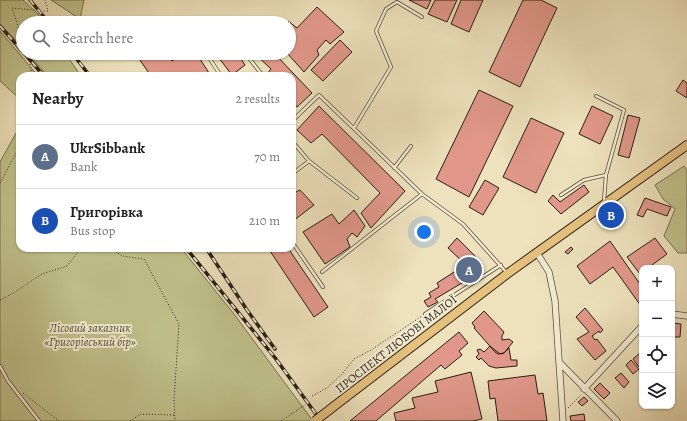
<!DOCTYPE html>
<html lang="en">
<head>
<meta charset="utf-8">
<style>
	:root { --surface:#fff; --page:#f2f2f2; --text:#222; --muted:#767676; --line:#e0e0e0; --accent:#2563eb }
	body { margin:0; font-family:Alegreya,serif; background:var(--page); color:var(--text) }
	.controls { position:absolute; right:12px; bottom:12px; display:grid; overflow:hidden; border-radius:8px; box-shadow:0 1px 3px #0004 }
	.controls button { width:36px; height:36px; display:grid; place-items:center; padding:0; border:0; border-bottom:1px solid var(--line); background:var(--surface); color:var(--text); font:20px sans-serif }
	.you { position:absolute; left:424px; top:232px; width:14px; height:14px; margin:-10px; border:3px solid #fff; border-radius:50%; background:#1a73e8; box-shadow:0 0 0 6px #1a73e833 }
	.badge { display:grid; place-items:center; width:26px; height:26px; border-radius:50%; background:var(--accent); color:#fff; font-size:13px; font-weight:700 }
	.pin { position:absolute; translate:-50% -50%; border:2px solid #fff; box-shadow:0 1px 4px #0006 }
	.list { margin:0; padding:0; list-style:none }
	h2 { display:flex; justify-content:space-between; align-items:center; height:52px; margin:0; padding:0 16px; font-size:17px }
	h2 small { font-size:13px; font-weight:400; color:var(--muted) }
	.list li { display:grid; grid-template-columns:26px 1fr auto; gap:12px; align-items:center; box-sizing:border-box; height:64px; padding:0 16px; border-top:1px solid var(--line) }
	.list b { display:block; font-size:15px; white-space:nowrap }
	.list p { margin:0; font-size:13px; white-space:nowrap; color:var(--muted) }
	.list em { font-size:13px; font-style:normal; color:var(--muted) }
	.icon { flex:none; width:22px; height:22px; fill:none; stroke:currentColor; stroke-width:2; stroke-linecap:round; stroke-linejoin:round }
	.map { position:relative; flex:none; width:687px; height:421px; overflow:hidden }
	.search { position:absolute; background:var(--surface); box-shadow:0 1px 3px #0004; left:16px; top:16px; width:280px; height:44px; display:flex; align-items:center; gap:10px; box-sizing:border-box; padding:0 14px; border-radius:22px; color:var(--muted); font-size:15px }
	.panel { position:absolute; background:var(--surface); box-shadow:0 1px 3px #0004; left:16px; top:72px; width:280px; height:180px; border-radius:12px }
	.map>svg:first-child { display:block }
</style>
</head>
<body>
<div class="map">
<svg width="687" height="421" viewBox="0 0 687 421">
	<rect width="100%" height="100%" fill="#ede2bc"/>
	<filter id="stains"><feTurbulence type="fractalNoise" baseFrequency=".005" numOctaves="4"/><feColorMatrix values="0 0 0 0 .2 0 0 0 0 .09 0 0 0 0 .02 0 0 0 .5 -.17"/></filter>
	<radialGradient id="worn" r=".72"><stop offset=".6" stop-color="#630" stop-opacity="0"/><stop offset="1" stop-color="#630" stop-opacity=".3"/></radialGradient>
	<path fill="#c0c18b" stroke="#747050" d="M0 0H23L38 14 44 23H23V48L0 24Z
		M51 0H84L80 19Z
		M0 31 38 76H20V99L0 81Z
		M27 53H65L81 76H48Z
		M20 126V248H181L234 314 313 421H0V162Z
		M684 166 687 170V253H678L664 236 675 209 663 199 655 185Z"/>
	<path fill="#e1988a" stroke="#281f16" d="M409 0H431L427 9Z
		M435 0H457L447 22 428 14Z
		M461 0H483L469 32 451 24Z
		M523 0H541L557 8 520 87 489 72Z
		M317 7 344 32 330 44 326 40 317 50 319 55 304 72 287 53H289V23H286L288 21 297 28Z
		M340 40 352 52 323 81 311 70Z
		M135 53H166L172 61 184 53H196L211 76H151Z
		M215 53H237L245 65 232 75Z
		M254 53H274L312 93 297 107 292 101V76H269L267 74 271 69Z
		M683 80 687 83V98L676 91Z
		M479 90 513 106 469 197 436 179Z
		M319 106 405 191 371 228 361 213 380 193 322 134 311 143 297 130Z
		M592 106 613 116 600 144 579 134Z
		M628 115 640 118 629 158 618 155Z
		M531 118 564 133 536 193 503 177Z
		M485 180 499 188 483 215 469 207Z
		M584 185 589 192 561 214 548 201 553 195 560 202Z
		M300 190 314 205 293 221 292 194Z
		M645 198 671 207 667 216 647 209 643 217 637 215Z
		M354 210 365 226 357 237 352 233 347 239 350 247 325 264 303 232 332 214 339 224Z
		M457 238 480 261V268L477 274 435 299 438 302 428 307 424 301 431 297 429 293 439 287 437 283 462 267 463 262 448 248Z
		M655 238 667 254 648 268H642V272L640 274 627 257Z
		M610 241 642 287 641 306 613 267 590 284 577 266Z
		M571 247 573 249 568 254 565 252Z
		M268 248H288L328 307 314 317Z
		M585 308 603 330 600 333 599 331 592 336 595 340 597 339 606 351 595 360 577 339 589 332 576 317Z
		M484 311 504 332 502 336V340L509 339 513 342 504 353 498 354 495 352 474 328 475 327 472 323Z
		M673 323 681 324 680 337H672Z
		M459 332 468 343 459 351 462 355 445 369 441 365 376 421H350Z
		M490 346 500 354 504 353 509 348 511 360H517V366L496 368 489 366 481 358 479 360 476 357 479 354 477 350 480 349 484 352Z
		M640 353 642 356V365L639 367 633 359Z
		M631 360 639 369 633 374 626 365Z
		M471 372 482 419 473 421H396L394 413 415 408 412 398 438 392 435 381Z
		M621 373 629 382 624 388 615 378Z
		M535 375 538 394 543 393 547 421H498L495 398 490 399 488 381Z
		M600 383 610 393 604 399 594 389Z
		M584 397 588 401 582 406 578 402Z
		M584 414 585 421H571L570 416Z"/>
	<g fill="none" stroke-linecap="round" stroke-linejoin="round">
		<g stroke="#595040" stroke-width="4">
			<path id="lane" d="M206 53 221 76
				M245 53 263 76
				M596 96 624 110 606 175 604 201
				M292 112 296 117
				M292 121 319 95 422 194 463 224 507 273
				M354 128 391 67 376 31 386 9 397 2 422 17
				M292 141 309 161 357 198
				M394 168 411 146
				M292 174 309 161
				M561 195 584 180 606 175
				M292 242 323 287
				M322 272 422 194
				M425 314 501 265
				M0 366 8 381 39 421"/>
		</g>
		<g stroke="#595040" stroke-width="7">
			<path id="street" d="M537 253 549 272 555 301 563 421
				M672 314 687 316
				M559 362 617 421
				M584 389 642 326"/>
		</g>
		<g stroke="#281f16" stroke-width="10">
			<path id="primary" d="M346 397 507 274 687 145"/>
		</g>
		<path stroke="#281f16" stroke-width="1" stroke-dasharray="1 2" stroke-linecap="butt" d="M44 11H48L45 0
			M23 42 12 8 34 10
			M30 64 32 76
			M0 183 20 146
			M111 248 122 256 144 259 179 324 174 400 175 421
			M0 300 15 292 42 274 67 266 81 248
			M23 393 59 421
			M312 396 327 388 343 373 354 359 371 350 422 316
			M568 408 581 395
			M130 421 141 414 174 415
			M281 421 305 405"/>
		<use href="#lane" stroke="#f3ecd3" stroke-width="2.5"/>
		<use href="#street" stroke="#f3ecd3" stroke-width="5.5"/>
		<use href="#primary" stroke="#e6c17e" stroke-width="8"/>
		<g stroke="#281f16" stroke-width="3.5">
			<path id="rail" d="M30 0 49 23
				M0 26 23 52
				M24 53 44 76
				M72 53 90 76
				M186 248 276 359 321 421
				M206 248 247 310 275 349"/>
		</g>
		<use href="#rail" stroke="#f3ecd3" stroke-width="2" stroke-dasharray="6" stroke-linecap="butt"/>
		<g stroke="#281f16" stroke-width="10" stroke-linecap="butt">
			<path id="primary-bridge" d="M315 421 346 397"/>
		</g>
		<use href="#primary-bridge" stroke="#e6c17e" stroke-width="8"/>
	</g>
	<g text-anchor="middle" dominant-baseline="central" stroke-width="4" stroke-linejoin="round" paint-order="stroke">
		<g font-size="12" font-style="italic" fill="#565039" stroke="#f3ecd3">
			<text x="90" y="328">Лісовий заказник<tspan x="90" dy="14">«Григорівський бір»</tspan></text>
		</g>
		<g font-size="12" fill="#281f16" stroke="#f3ecd3">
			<text transform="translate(396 344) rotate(-38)">ПРОСПЕКТ ЛЮБОВІ МАЛОЇ</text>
		</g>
	</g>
	<rect width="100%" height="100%" filter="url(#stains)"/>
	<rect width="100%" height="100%" fill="url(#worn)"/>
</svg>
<div class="controls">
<button>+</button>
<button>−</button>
<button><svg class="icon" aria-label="locate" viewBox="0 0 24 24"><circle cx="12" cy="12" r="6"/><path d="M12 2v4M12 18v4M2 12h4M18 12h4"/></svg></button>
<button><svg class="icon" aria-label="layers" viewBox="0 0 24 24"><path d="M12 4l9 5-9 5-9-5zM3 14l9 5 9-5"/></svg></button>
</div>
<div class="you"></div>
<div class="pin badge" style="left:469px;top:270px;background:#5c6f8a">A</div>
<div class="pin badge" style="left:611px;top:215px;background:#1a4fb4">B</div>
<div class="search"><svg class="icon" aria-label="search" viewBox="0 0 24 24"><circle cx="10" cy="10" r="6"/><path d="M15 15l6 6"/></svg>Search here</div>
<section class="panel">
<h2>Nearby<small>2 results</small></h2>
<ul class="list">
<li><span class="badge" style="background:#5c6f8a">A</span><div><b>UkrSibbank</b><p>Bank</p></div><em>70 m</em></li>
<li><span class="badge" style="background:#1a4fb4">B</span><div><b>Григорівка</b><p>Bus stop</p></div><em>210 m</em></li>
</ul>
</section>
</div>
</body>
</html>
